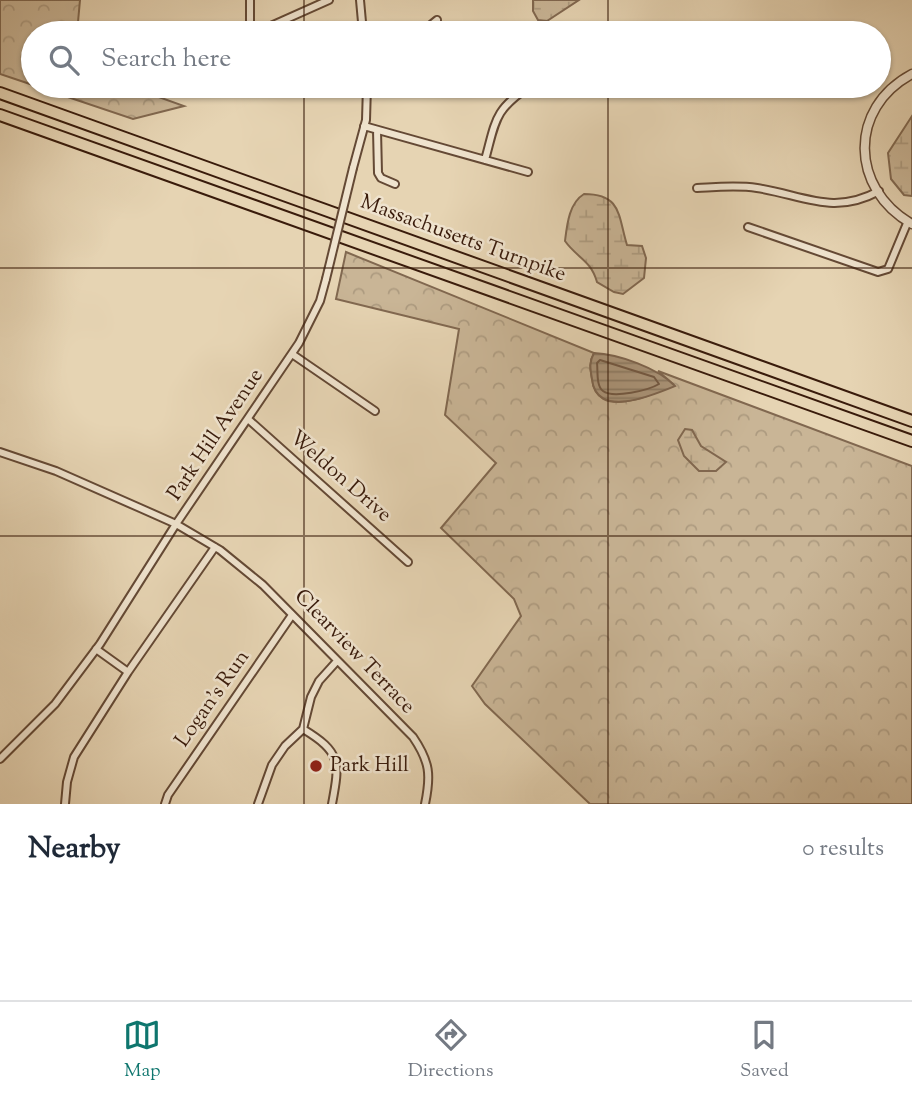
<!DOCTYPE html>
<html lang="en">
<head>
<meta charset="utf-8">
<style>
	:root { --surface:#fff; --page:#f6f6f7; --text:#1f2937; --muted:#747a83; --line:#e0e1e3; --accent:#0f766e }
	body { margin:0; font-family:"Sorts Mill Goudy",serif; background:var(--page); color:var(--text) }
	.list { margin:0; padding:0; list-style:none }
	h2 { display:flex; justify-content:space-between; align-items:center; height:91px; margin:0; padding:0 28px; font-size:30px }
	h2 small { font-size:23px; font-weight:400; color:var(--muted) }
	.icon { flex:none; width:38px; height:38px; fill:none; stroke:currentColor; stroke-width:2; stroke-linecap:round; stroke-linejoin:round }
	.map { position:relative; flex:none; width:912px; height:804px; overflow:hidden }
	.search { position:absolute; background:var(--surface); box-shadow:0 2px 5px #0004; left:21px; right:21px; top:21px; height:77px; display:flex; align-items:center; gap:18px; box-sizing:border-box; padding:0 24px; border-radius:38px; color:var(--muted); font-size:26px }
	.sheet { height:196px; background:var(--surface) }
	nav { display:flex; justify-content:space-around; align-items:center; box-sizing:border-box; height:98px; border-top:2px solid var(--line); background:var(--surface); font-size:19px; color:var(--muted) }
	nav a { display:grid; justify-items:center; gap:4px }
	nav .on { color:var(--accent) }
	.map>svg:first-child { display:block }
</style>
</head>
<body>
<div class="map">
<svg width="912" height="804" viewBox="0 0 912 804">
	<defs>
		<pattern id="forest-crowns" width="20" height="18" patternUnits="userSpaceOnUse" patternTransform="scale(1.75)"><rect width="20" height="18" fill="#c9b596"/><path d="M2 6a3 3 0 1 1 6 0M12 15a3 3 0 1 1 6 0" fill="none" stroke="#ad9b80"/></pattern>
		<pattern id="wetland-marsh" width="20" height="14" patternUnits="userSpaceOnUse" patternTransform="scale(1.75)"><rect width="20" height="14" fill="#c9b596"/><path d="M1 5h8M5 5V1M11 12h8M15 12V8" fill="none" stroke="#ad9b80"/></pattern>
		<pattern id="water-rules" width="6" height="5" patternUnits="userSpaceOnUse" patternTransform="scale(1.75)"><rect width="6" height="5" fill="#ab957a"/><path d="M0 2.5h6" fill="none" stroke="#8c7962"/></pattern>
	</defs>
	<rect width="100%" height="100%" fill="#e6d4b3"/>
	<filter id="stains"><feTurbulence type="fractalNoise" baseFrequency=".00286" numOctaves="4"/><feColorMatrix values="0 0 0 0 .2 0 0 0 0 .09 0 0 0 0 .02 0 0 0 .5 -.17"/></filter>
	<radialGradient id="worn" r=".72"><stop offset=".6" stop-color="#630" stop-opacity="0"/><stop offset="1" stop-color="#630" stop-opacity=".3"/></radialGradient>
	<path fill="url(#forest-crowns)" stroke="#816850" stroke-width="2" d="M0 0H80L77 33H33V85L0 74Z
		M35 86H128L184 106 133 119Z
		M346 252 594 353C589 362 590 368 592 379 596 420 651 396 673 384L658 371 912 466V804H590L485 704 472 686 521 616 514 599 441 528 496 463 445 415 459 329 336 299Z"/>
	<path fill="url(#wetland-marsh)" stroke="#816850" stroke-width="2" d="M533 0H579L547 21 538 20 533 11Z
		M912 116V196L904 195 891 179 888 153Z
		M584 194C622 194 618 216 627 245L642 246 646 258 644 278 623 294 614 292 597 282C591 260 577 258 565 241 567 225 569 203 584 194Z
		M685 429 692 430 701 446 726 462 716 471H699L684 456 678 440Z"/>
	<path fill="url(#water-rules)" stroke="#7d644e" stroke-width="2" d="M594 353C618 354 658 368 675 386 651 396 596 419 592 379 590 368 589 362 594 353Z"/>
	<g fill="none" stroke-linecap="round" stroke-linejoin="round">
		<path stroke="#725842" stroke-width="2" d="M600 360 654 377 659 384C649 390 613 399 603 391 596 386 598 371 597 363Z"/>
		<g stroke="#644935" stroke-width="10">
			<path id="minor" d="M250 0V33
				M360 0 363 33
				M255 33 329 0
				M421 33 437 20
				M364 126 528 172
				M377 130 378 173 381 178 395 184
				M485 160C496 120 494 110 530 86
				M353 168 366 120 367 86
				M697 188C717 187 737 185 757 188 803 195 833 216 879 191
				M748 227 878 272 888 269 908 221
				M292 354 375 411
				M248 419 408 562
				M0 452 56 471 140 508 176 524 220 550 263 585 413 737C430 762 431 775 425 804
				M96 649 128 672 215 547
				M303 729C341 752 340 762 332 804
				M0 759 55 704 100 644 176 524 299 343 320 301 326 279
				M65 804 67 782 74 757 128 672
				M165 804 168 795 292 615
				M258 804 272 765 285 746 303 729 311 697 319 681 337 661"/>
		</g>
		<g stroke="#644935" stroke-width="11">
			<path id="tertiary" d="M912 74C848 108 850 189 912 224"/>
		</g>
		<g stroke="#391b0b" stroke-width="14">
			<path id="motorway" d="M0 93 912 421
				M0 115 912 441"/>
		</g>
		<use href="#minor" stroke="#efe3ce" stroke-width="6"/>
		<use href="#tertiary" stroke="#efe3ce" stroke-width="8"/>
		<use href="#motorway" stroke="#e6d4b3" stroke-width="10"/>
		<g stroke="#644935" stroke-width="10" stroke-linecap="butt">
			<path id="minor-bridge" d="M326 279 353 168"/>
		</g>
		<use href="#minor-bridge" stroke="#efe3ce" stroke-width="6"/>
	</g>
	<path fill="none" stroke="#391b0b" stroke-width="2" stroke-opacity="0.55" d="M304 0V33M608 0V33M304 86V804M608 86V804M0 268H912M0 536H912"/>
	<circle fill="#8f2418" stroke="#efe3ce" stroke-width="2.5" cx="316" cy="766" r="7"/>
	<g text-anchor="middle" dominant-baseline="central" stroke-width="5" stroke-linejoin="round" paint-order="stroke">
		<g font-size="21" fill="#391b0b" stroke="#efe3ce">
			<text transform="translate(463 239) rotate(20)">Massachusetts Turnpike</text>
			<text transform="translate(216 435) rotate(-56)">Park Hill Avenue</text>
			<text transform="translate(340 477) rotate(41)">Weldon Drive</text>
			<text transform="translate(354 652) rotate(46)">Clearview Terrace</text>
			<text transform="translate(213 699) rotate(-55)">Logan's Run</text>
		</g>
		<g font-size="21" fill="#391b0b" stroke="#efe3ce" text-anchor="start">
			<text x="330" y="766">Park Hill</text>
		</g>
	</g>
	<rect width="100%" height="100%" filter="url(#stains)"/>
	<rect width="100%" height="100%" fill="url(#worn)"/>
</svg>
<div class="search"><svg class="icon" aria-label="search" viewBox="0 0 24 24"><circle cx="10" cy="10" r="6"/><path d="M15 15l6 6"/></svg>Search here</div>
</div>
<section class="sheet">
<h2>Nearby<small>0 results</small></h2>
<ul class="list">
</ul>
</section>
<nav>
<a class="on"><svg class="icon" aria-label="map" viewBox="0 0 24 24"><path d="M3 6l6-2 6 2 6-2v14l-6 2-6-2-6 2zM9 4v14M15 6v14"/></svg>Map</a>
<a><svg class="icon" aria-label="directions" viewBox="0 0 24 24"><path d="M12 3l9 9-9 9-9-9zM9 14v-3h6M13 9l2 2-2 2"/></svg>Directions</a>
<a><svg class="icon" aria-label="saved" viewBox="0 0 24 24"><path d="M7 4h10v16l-5-4-5 4z"/></svg>Saved</a>
</nav>
</body>
</html>
